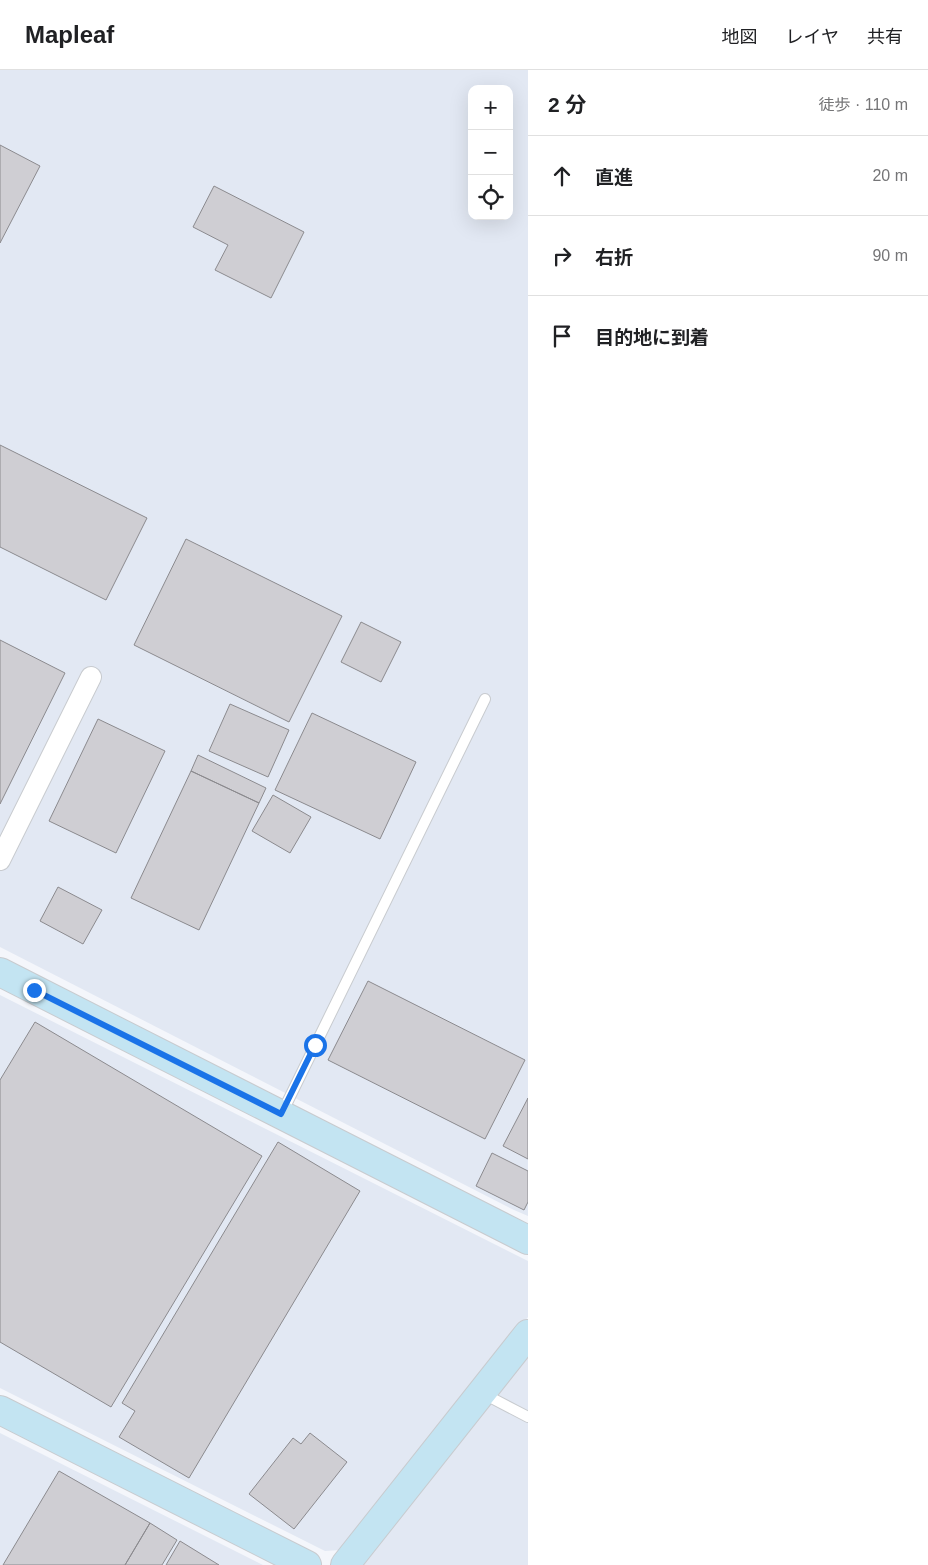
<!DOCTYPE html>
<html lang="ja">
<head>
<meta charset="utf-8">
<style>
	:root { --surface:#fff; --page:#f6f6f6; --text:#202124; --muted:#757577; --line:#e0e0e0 }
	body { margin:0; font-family:Helvetica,"Noto Sans JP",sans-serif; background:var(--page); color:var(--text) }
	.controls { position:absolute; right:15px; top:15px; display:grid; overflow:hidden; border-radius:10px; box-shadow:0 5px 20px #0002 }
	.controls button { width:45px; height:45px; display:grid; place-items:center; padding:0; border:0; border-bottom:1px solid var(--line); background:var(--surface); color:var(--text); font:25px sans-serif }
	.stop { position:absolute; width:15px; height:15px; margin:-11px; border:4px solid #1a73e8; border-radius:50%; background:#fff }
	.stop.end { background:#1a73e8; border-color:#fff; box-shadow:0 1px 5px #0008 }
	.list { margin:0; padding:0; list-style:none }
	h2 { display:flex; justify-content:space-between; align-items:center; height:65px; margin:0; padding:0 20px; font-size:21px }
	h2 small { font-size:16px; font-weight:400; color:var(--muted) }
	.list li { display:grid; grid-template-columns:32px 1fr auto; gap:15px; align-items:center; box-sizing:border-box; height:80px; padding:0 20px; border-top:1px solid var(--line) }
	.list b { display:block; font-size:19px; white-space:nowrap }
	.list em { font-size:16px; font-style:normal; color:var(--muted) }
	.icon { flex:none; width:28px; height:28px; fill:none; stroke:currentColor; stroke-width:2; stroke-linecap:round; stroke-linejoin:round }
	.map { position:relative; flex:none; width:528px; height:1495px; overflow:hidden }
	header { display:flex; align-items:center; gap:30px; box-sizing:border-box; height:70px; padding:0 25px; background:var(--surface); border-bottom:1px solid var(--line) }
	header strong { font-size:24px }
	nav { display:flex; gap:28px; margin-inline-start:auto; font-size:18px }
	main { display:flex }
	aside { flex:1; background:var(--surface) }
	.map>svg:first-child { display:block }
</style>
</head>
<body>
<header>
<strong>Mapleaf</strong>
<nav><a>地図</a><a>レイヤ</a><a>共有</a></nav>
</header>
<main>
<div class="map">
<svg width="528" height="1495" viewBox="0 0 528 1495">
	<rect width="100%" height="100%" fill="#f4f6fb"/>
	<path fill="#e2e8f3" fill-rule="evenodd" d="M0 0H528V1146L514 1140 0 877ZM472 19H509V146H472Z
		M0 925 528 1191V1247L341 1480 325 1481 0 1318Z
		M528 1286V1495H362L483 1342Z
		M0 1363 263 1495H0Z"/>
	<path fill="#cfced3" stroke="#8b8a8e" d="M0 75 40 96 0 173Z
		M214 116 304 162 271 228 215 200 228 175 193 157Z
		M0 375 147 448 106 530 0 477Z
		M186 469 342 546 289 652 134 575Z
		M361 552 401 572 381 612 341 592Z
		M0 570 65 603 0 734Z
		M230 634 289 660 268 707 209 681Z
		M312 643 416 692 380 769 275 720Z
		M98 649 165 681 116 783 49 751Z
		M198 685 266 718 259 733 191 701Z
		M191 701 259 733 199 860 131 828Z
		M273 725 311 747 290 783 252 761Z
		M58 817 102 840 83 874 40 851Z
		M368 911 525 990 485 1069 328 990Z
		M35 952 262 1086 111 1337 0 1272V1010Z
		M528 1028V1089L503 1076Z
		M278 1072 360 1121 189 1408 119 1367 135 1341 122 1333Z
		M492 1083 528 1101V1132L524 1140 476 1116Z
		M310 1363 347 1392 294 1459 249 1424 293 1368 301 1374Z
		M59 1401 150 1453 125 1495H3Z
		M150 1453 177 1470 162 1495H125Z
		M180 1471 219 1495H166Z"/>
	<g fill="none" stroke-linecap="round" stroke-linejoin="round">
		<g stroke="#c8cbcf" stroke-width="12">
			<path id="lane" d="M282 1043 485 629
				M482 1323 528 1347"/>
		</g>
		<g stroke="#c8cbcf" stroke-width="22">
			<path id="street" d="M0 790 91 607"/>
		</g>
		<g stroke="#c8cbcf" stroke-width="30">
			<path id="secondary" d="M0 902 528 1170
				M0 1340 307 1495
				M345 1495 528 1264"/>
		</g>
		<use href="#lane" stroke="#fff" stroke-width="10"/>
		<use href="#street" stroke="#fff" stroke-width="20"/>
		<use href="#secondary" stroke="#c3e4f2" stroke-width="28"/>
	</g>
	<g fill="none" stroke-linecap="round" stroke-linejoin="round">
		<path stroke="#1a73e8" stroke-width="6" d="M34 920 281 1044 315 975"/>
	</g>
</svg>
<div class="controls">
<button>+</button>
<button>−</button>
<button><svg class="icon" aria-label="locate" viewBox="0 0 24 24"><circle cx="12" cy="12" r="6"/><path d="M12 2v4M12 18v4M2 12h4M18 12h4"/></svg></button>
</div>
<div class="stop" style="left:315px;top:975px"></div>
<div class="stop end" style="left:34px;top:920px"></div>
</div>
<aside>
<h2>2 分<small>徒歩 · 110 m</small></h2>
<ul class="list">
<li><svg class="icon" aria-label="ahead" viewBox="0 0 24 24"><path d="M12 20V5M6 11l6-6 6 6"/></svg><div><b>直進</b></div><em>20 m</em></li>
<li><svg class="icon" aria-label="right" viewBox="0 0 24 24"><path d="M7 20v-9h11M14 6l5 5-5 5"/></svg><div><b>右折</b></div><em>90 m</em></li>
<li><svg class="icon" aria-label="arrive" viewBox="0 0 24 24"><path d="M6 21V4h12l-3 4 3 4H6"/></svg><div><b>目的地に到着</b></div></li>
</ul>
</aside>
</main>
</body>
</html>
